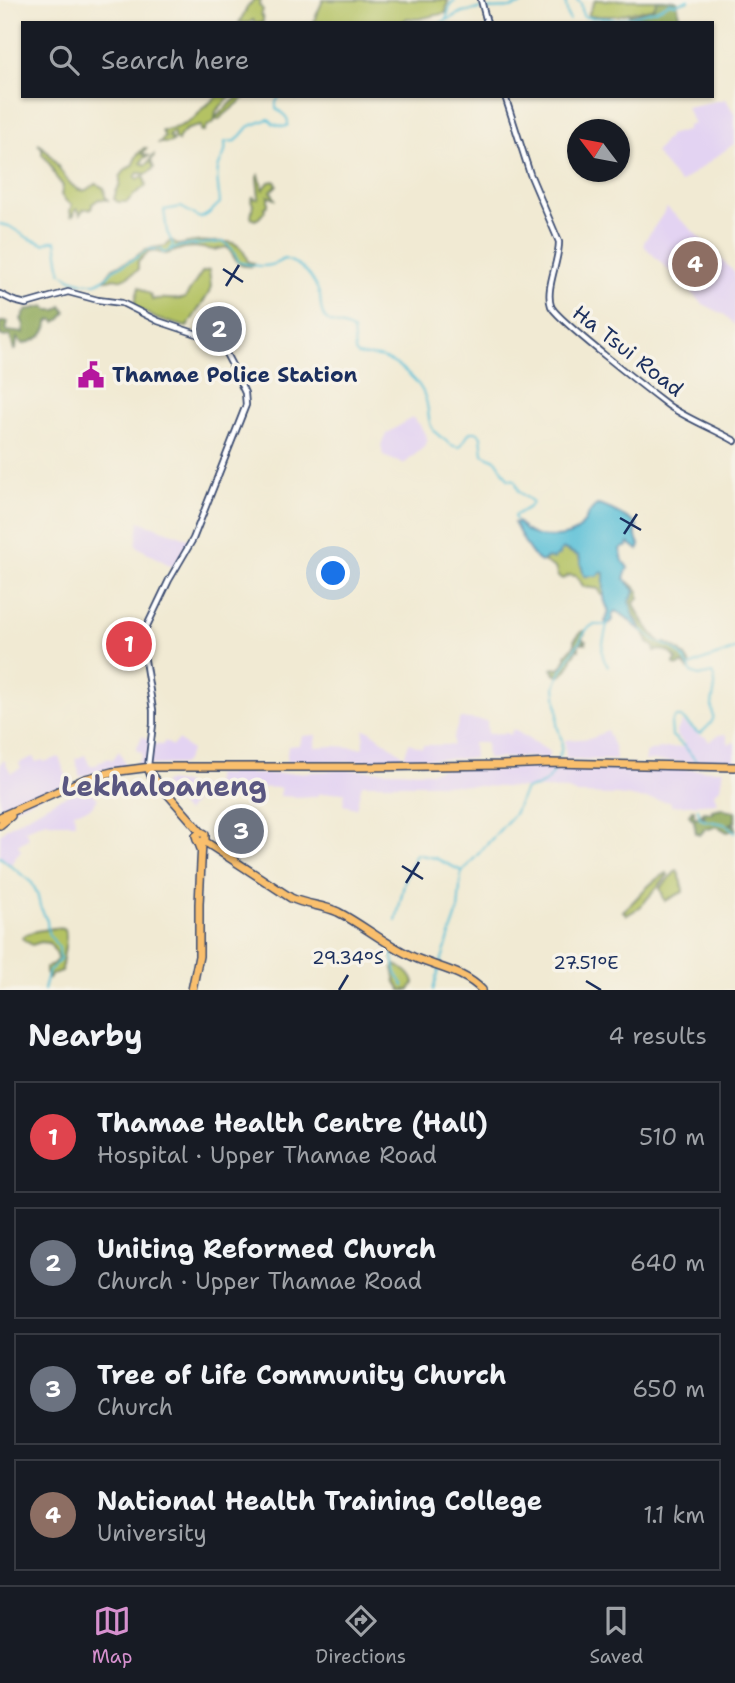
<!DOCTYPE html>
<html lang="en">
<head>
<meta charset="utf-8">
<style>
	:root { --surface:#171b24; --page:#20242c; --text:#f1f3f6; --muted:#9ea1a6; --line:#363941; --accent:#d690ce }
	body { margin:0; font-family:"Shantell Sans",sans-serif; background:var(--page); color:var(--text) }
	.compass { position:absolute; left:567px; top:119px; width:63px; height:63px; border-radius:50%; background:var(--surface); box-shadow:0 2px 5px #0004; rotate:302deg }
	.you { position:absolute; left:334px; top:574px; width:24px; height:24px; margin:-18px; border:5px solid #fff; border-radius:50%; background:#1a73e8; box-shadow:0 0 0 10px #1a73e833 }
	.badge { display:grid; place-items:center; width:46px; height:46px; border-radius:50%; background:var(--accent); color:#fff; font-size:23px; font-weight:700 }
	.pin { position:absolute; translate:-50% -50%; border:4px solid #fff; box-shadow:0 2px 7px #0006 }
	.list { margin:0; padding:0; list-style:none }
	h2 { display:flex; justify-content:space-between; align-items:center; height:91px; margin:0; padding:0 28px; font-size:30px }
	h2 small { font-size:23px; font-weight:400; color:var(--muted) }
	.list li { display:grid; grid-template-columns:46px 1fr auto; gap:21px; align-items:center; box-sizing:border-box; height:112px; margin:0 14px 14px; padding:0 14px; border:2px solid var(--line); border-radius:0px }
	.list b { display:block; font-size:26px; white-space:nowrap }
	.list p { margin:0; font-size:23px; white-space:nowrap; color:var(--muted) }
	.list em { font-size:23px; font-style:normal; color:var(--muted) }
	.icon { flex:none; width:38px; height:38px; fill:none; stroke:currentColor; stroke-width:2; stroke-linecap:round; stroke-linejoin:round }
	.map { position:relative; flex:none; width:735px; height:990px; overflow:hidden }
	.search { position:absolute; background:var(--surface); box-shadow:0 2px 5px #0004; left:21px; right:21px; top:21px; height:77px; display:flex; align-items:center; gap:18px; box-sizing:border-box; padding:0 24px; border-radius:0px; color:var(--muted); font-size:26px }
	.sheet { height:595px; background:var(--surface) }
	nav { display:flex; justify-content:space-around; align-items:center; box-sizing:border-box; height:98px; border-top:2px solid var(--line); background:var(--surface); font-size:19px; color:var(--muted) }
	nav a { display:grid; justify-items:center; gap:4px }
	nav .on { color:var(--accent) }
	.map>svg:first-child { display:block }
</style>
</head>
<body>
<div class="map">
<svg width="735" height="990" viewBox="0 0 735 990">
	<rect width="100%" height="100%" fill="#f7f3e8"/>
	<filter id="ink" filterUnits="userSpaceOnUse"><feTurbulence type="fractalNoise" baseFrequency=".0143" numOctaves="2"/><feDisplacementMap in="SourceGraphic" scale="14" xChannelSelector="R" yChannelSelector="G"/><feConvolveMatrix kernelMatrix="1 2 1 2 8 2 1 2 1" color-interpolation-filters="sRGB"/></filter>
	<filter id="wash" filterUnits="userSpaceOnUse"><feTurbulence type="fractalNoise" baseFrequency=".00686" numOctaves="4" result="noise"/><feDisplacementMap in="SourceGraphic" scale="28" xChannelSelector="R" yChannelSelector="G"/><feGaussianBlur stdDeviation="1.57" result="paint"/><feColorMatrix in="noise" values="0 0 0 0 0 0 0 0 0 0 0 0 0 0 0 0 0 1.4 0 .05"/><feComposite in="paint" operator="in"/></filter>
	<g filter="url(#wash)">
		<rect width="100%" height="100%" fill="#f1ead3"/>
		<path fill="#e3d3f2" d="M726 99 735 115V143L680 183 655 153 669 135 687 130V126L694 124 686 107Z
			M667 208 690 228 735 273V325L725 315 703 304 644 246V242Z
			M413 418 420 425 428 440 424 447 404 464 383 456 381 445 386 434 410 419Z
			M139 521 190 539 173 567 136 546Z
			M460 718 487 721 488 734 507 733 510 735 513 729 550 752 548 759 524 757 487 759 486 743H473L474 758 403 760 409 743 422 748 423 745H453V738Z
			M682 722 700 735 706 737 709 742 718 735 726 734 729 744 735 742V763L645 761V754L654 749 656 752 657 749 682 747 684 743 677 736 676 732Z
			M364 730H369L402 754 400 762H286L288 746 300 745 302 736 316 735 315 747 334 746 363 748Z
			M607 730 615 749 616 760 566 759 565 740 593 738Z
			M142 736 149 740V744L162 745 165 741 172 746 178 740 191 750 184 764 151 765 150 763 138 767 137 762 141 759 142 753 136 750Z
			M119 751 122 756 126 768 115 770 114 768 80 777 78 772 79 771 75 759 85 755 90 766 99 764 98 762 110 758 111 760 113 759Z
			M33 757 36 762 43 760 44 762 59 757 69 783 0 815V764L4 760 11 773 21 768 19 763Z
			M561 767 723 770 720 788 714 793 717 803 671 806V802L617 795 578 794 568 790 436 784H362L356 808 343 805 345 792 318 794 317 796 294 797 280 796 281 788 247 787 245 798 227 795V787L214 784 216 774 228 775 229 770 249 771V774H274L345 770 431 772 442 769 475 768 476 770H507L508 768Z
			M165 781 183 783 191 787 203 786 202 791 186 813 163 784Z
			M88 787 98 799 90 808 74 812 75 823H54L46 821 40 823 25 830 29 838 18 845 21 850 11 864 0 856V834L8 827 56 800Z"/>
		<path fill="#b4c264" stroke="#687861" stroke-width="2" d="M254 0H261L259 5 263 10 261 15 263 17V23H255L253 20 249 23H239L248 6Z
			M323 0H448L446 13 418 19 407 18 402 23H313Z
			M595 0H663L657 7 652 9 632 12 617 16H590L588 15Z
			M218 96H231L216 111 215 118 239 96H247L218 120 215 119 214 122 206 127 204 132 201 131V126C190 128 181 129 178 141L174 138V133L172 132 169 136 173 141 169 143H159L165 137 162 131C179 127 193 123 202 109Z
			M38 144C55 151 67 195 86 190 87 189 96 184 96 184L104 188 105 196 108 200 99 199 92 204V209H84L80 214 78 209 75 210 74 215 71 216 70 210 72 205 66 201 61 195 63 186C61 183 58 180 56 177 51 169 51 161 42 155V148Z
			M144 148H147L142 154 149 156 144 158 141 163 146 165 154 155V156L151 161 154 168 147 174 138 173 135 177 138 179 144 176 146 186C139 191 133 195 127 202H118L114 199 116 192 120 185V177L126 169 132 166 137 155Z
			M259 175 263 190 269 182 275 181 277 185 271 191 275 199 268 196V205L264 208 265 211 259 218 255 220 251 217 253 204 251 201 253 197 256 199 259 198 257 177Z
			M170 241H173L177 245C184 245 188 242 195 242 200 241 207 242 212 242 233 241 242 242 248 262L254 263 253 266C234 268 237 258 227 247L214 250 195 247 184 248 166 254 153 251H149L138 262V270C133 273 127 278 122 279 116 280 115 276 109 280L105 279 113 268 133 259 146 249 166 246Z
			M209 270 211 286 209 293 187 327 157 319 134 306 139 287 151 295 152 300C162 296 174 302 185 298L202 272Z
			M563 549 579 556 581 566 587 577 602 572 604 573 606 588 604 595H601L599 589 584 587 576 576 569 575 563 579 558 577 555 568 543 561C548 555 555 558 563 549Z
			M677 870 682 882 683 892 665 901 660 888Z
			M667 873 668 875 640 907 627 915 623 911C639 898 648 882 667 873Z
			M53 928 65 929C69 943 61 956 62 971L52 974 49 979 46 973V968L54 963 58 958 56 953 49 943 41 942 32 945 22 938C28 930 43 931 53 928Z
			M395 965C404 968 412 975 414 983L410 990H401L396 982 393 968Z"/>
		<path fill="#8fa85a" stroke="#556c5c" stroke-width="2" d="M657 0 677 1 679 15 676 23H662L661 20C650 17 641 18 630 17L628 13 634 14 654 8Z
			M45 306 48 310H57L62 306 66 312 61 319 56 322 52 319 48 322C48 336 34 341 23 344L17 338 16 349 14 350 10 335 5 337 0 335V322H8L6 331 23 333 24 325 21 319 27 310Z
			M629 582 639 591V599L634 602C636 613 654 638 663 644L666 643C678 649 684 653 690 665L688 669 683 663 679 666 674 665V662L677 660C672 652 664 649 655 651L653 646 648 643C646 633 640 627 635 618 630 610 628 594 627 584Z
			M585 631V633L582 639 586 641V643H579V650L576 649 575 654 572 658C572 664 566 672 561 676L556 675 552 669 554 668 559 669C562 667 567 658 566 655L575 645 574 640 581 632Z
			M722 808 729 811H735V822L730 824 735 825V830L727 832 717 826 709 829 706 828 700 835 696 833 694 821 689 815 692 810H694V816L696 818 700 815 704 818 705 816 702 814 704 812 712 813V810Z"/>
		<path fill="#59bfd7" stroke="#3a779a" stroke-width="2" d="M597 505C607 506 630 519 637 525 634 534 636 538 640 546L638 550 629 543 627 544 628 546 620 549 623 561 628 568 624 578 635 591 629 602 631 606 633 616 642 631C630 624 629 616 615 611L612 616V620L607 625 605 621 609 612C608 608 606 605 605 602 603 596 604 579 604 573L601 572 598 576H584L579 556 564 549 559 553 560 555 555 557 554 559 546 558 541 562C529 555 522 536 514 523L517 522C519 523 524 529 525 530 538 540 568 540 580 528 587 520 588 510 597 505Z"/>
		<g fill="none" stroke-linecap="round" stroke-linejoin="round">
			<path stroke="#59bfd7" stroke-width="2" d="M565 0 568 17 570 20
				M577 0 581 3 583 16C595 20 606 16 617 20L656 10 670 3 675 4 689 0
				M486 9 510 8 528 2 548 3 551 0
				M446 20 451 3 456 0
				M441 23 462 12 480 9
				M293 96 297 99 301 96
				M0 224 9 226 28 238 44 244 51 241H56L61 272 71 279 84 283H96L107 277 113 270 136 258 148 249H161L163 253C169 252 171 250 173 244L167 232 164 210 181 207 200 218C212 214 211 210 220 203 219 192 216 180 218 169 221 157 227 156 225 142L236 141 248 127 268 119 270 120 274 124 284 127 288 125C289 115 281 114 276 108V102L280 96
				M171 250 181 246 224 242 232 249 239 262C248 265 265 268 274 264 278 263 281 260 284 259 303 264 314 277 320 296 321 303 320 312 325 318 332 327 345 323 353 331L355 352 358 355C367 357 377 355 385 359 400 365 420 381 425 397 432 417 423 426 445 440 450 444 453 447 460 447L470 432H477L481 436 483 454 497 461 508 479 515 480 519 492 533 502 529 507 514 516 515 519
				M607 624C605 639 597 653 608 666
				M642 630 655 641 673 648 683 657 692 673 699 676 712 673C719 685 712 694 712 708 712 712 714 714 713 719 711 725 705 729 701 733H698L681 717H675L671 723 672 736 686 748 696 761
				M691 666C705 658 720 656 735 649
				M558 758 561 751 562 741 557 725 558 713 555 687 561 671 587 629 593 625H607
				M698 809 700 818 703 820C715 823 728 821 735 833
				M0 857 32 883 37 893 40 906 47 921 48 933 59 948 60 960 49 971 44 990
				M396 921 405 880 416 854 435 858 462 871
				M391 948 396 973 404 986
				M440 965 458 911 461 875 463 871 514 814 525 789C538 788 551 782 554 768
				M433 990 439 970"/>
		</g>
	</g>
	<g filter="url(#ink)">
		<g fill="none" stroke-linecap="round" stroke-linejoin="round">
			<g stroke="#3b4b70" stroke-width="8">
				<path id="minor" d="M481 0 487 23
					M505 96 530 174 559 242C559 262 545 288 551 306 556 319 652 393 669 406 690 420 714 429 735 441
					M0 294 14 301 26 304 68 292 98 300 122 303 158 321 215 340 222 346 234 369 245 393 246 405 193 539 169 580 146 628 143 638 144 654 153 710V724L148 766"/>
			</g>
			<g stroke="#3b4b70" stroke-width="10">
				<path id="major" d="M148 767 151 775 201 832
					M0 817 85 779 112 772 151 767H363L502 765 551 763 735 767
					M0 825 11 816
					M197 840 199 842 204 841 205 839V834L201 832 196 836 201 849
					M204 841 291 898C306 905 323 905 338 912 365 926 390 948 418 959 440 968 465 972 482 990
					M192 990 199 956V904L202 842"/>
			</g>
			<use href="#minor" stroke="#fff" stroke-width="4.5"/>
			<use href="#major" stroke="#f9bf6d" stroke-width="7"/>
		</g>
	</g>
	<path fill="none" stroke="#1b2f5e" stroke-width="2.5" d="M223 269 243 282M226 286 239 265M620 518 641 530M624 534 637 514M402 866 423 879M406 883 419 862M586 981 601 990M339 990 348 975"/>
	<defs>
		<g id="civic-bare" transform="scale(2.1)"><path d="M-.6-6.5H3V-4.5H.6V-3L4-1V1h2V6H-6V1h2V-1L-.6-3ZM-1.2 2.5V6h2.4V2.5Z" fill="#b5179e" stroke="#f7f3e8" stroke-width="2.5" paint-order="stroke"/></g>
	</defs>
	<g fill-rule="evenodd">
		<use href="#civic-bare" x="91" y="375"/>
	</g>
	<g text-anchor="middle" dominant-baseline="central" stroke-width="7" stroke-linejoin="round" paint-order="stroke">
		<g font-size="21" fill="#1b2f5e" stroke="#f7f3e8">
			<text transform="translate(628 351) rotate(38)">Ha Tsui Road</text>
		</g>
		<g font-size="21" font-weight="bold" fill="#1b2f5e" stroke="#f7f3e8" text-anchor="start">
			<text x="112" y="375">Thamae Police Station</text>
		</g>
		<g font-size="28" font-weight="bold" fill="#595680" stroke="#f7f3e8">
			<text x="164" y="786">Lekhaloaneng</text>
		</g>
	</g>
	<g font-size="18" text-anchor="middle" fill="#1b2f5e" stroke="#f7f3e8" stroke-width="7" stroke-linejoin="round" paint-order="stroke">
		<text x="348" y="964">29.34°S</text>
		<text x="586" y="969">27.51°E</text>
	</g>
</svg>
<svg class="compass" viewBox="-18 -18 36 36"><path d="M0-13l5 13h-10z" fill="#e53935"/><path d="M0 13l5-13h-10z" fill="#9ea1a6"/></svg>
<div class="you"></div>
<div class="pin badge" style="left:129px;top:644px;background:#e0444e">1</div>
<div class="pin badge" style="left:219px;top:329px;background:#6b7280">2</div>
<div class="pin badge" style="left:241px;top:831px;background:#6b7280">3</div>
<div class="pin badge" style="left:695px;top:264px;background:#8d6e63">4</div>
<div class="search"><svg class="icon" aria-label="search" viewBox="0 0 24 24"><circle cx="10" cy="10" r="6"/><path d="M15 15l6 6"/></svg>Search here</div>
</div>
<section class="sheet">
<h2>Nearby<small>4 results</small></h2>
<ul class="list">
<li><span class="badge" style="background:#e0444e">1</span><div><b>Thamae Health Centre (Hall)</b><p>Hospital · Upper Thamae Road</p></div><em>510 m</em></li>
<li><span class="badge" style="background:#6b7280">2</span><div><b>Uniting Reformed Church</b><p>Church · Upper Thamae Road</p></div><em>640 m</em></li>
<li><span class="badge" style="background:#6b7280">3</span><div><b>Tree of Life Community Church</b><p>Church</p></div><em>650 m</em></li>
<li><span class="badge" style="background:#8d6e63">4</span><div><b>National Health Training College</b><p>University</p></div><em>1.1 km</em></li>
</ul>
</section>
<nav>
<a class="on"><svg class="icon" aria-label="map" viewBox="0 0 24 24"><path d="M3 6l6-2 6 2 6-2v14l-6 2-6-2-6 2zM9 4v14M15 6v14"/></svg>Map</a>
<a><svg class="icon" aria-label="directions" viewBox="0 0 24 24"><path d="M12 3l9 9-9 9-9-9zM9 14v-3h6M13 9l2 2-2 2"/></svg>Directions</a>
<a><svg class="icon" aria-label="saved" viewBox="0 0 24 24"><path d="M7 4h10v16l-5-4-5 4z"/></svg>Saved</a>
</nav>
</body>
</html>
